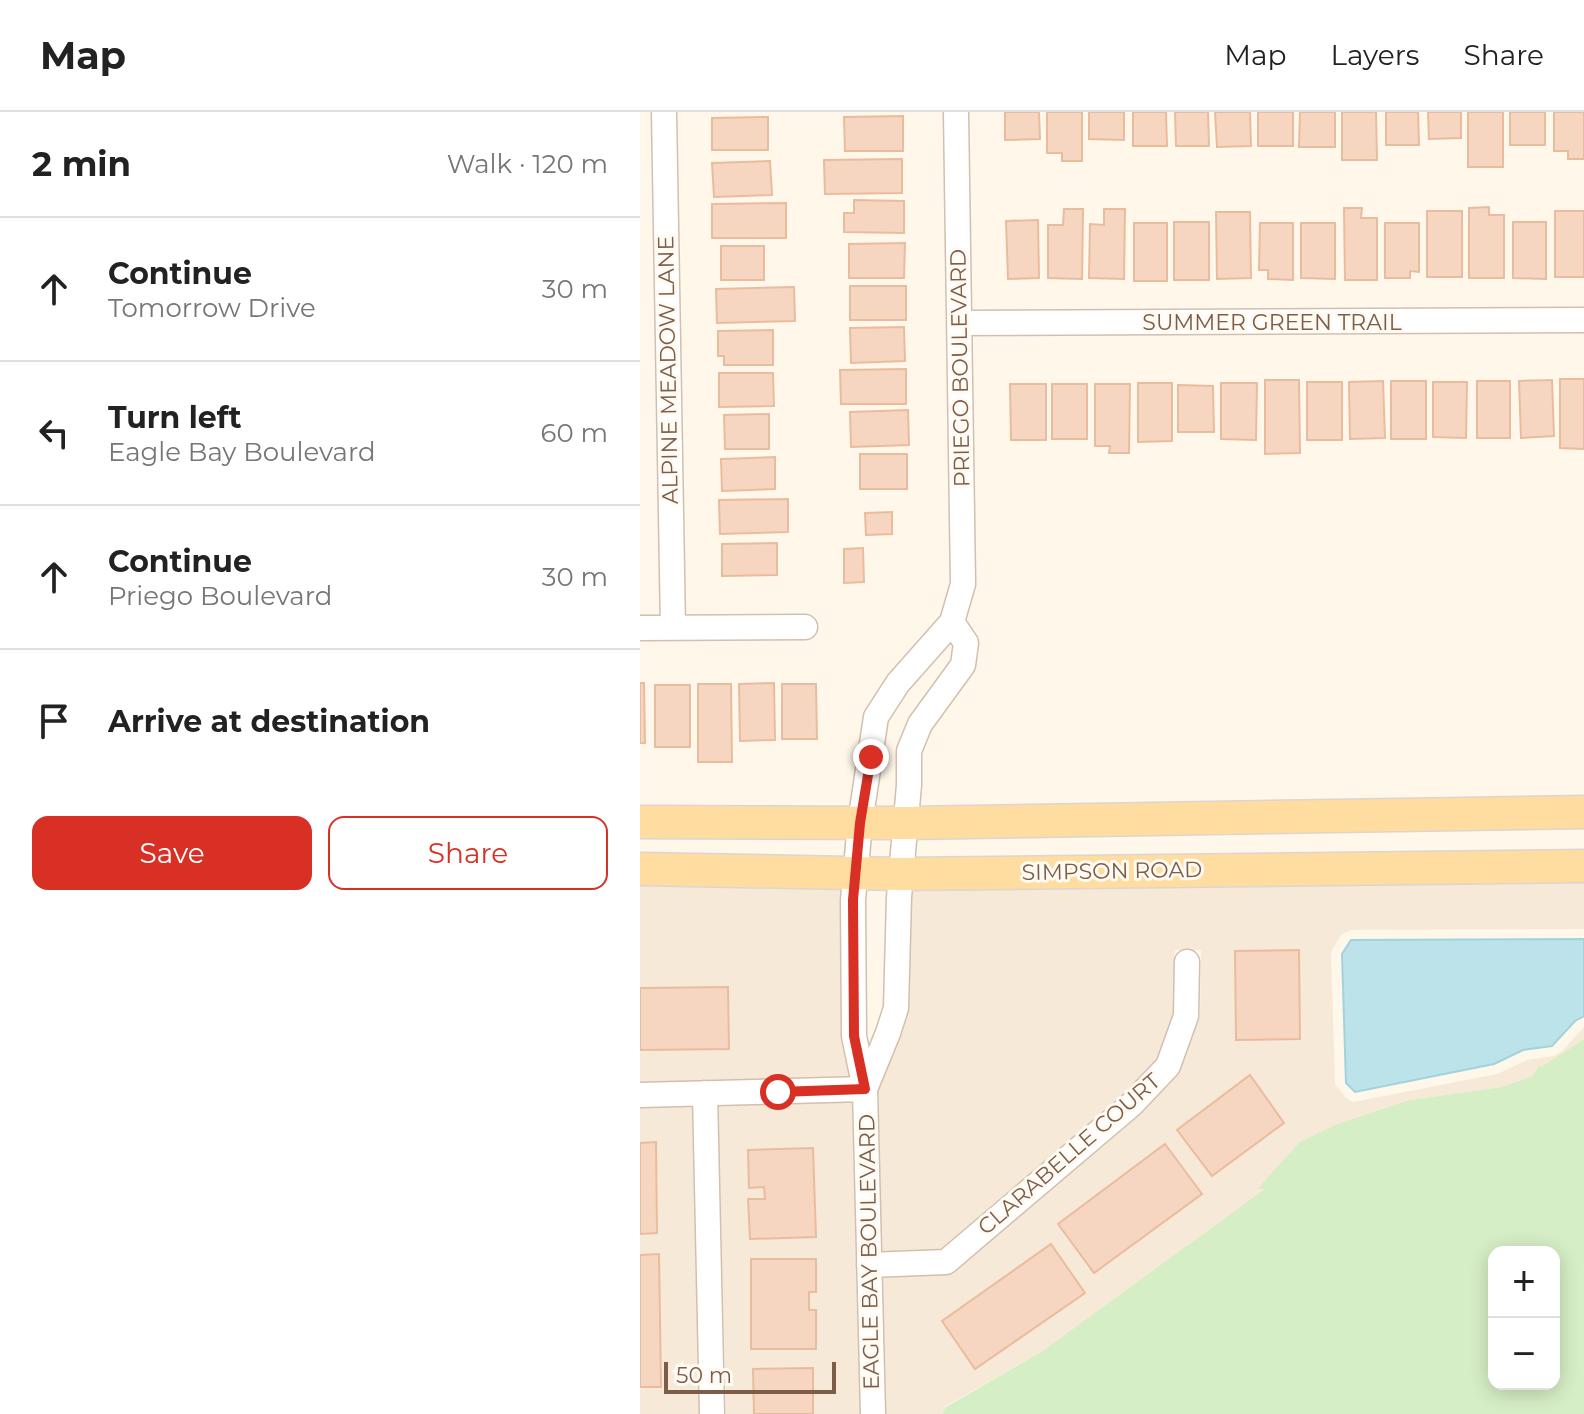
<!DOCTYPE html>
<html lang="en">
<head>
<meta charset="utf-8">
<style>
	:root { --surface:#fff; --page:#f2f2f2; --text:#222; --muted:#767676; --line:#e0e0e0; --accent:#d93025 }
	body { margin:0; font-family:Montserrat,sans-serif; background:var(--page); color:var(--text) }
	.controls { position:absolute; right:24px; bottom:24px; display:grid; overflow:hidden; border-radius:16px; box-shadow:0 4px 20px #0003 }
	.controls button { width:72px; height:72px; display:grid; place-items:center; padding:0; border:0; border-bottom:2px solid var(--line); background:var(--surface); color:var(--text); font:40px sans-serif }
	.scale { position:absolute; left:24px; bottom:20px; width:172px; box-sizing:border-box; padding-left:8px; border:4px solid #7c5d4a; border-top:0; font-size:22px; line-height:28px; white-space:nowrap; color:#7c5d4a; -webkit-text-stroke:6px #fffaf2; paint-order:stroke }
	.stop { position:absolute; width:24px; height:24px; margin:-18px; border:6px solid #d93025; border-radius:50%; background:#fff }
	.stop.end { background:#d93025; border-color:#fff; box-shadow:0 2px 8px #0008 }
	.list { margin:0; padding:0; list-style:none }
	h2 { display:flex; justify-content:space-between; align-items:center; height:104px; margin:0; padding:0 32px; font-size:34px }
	h2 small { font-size:26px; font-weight:400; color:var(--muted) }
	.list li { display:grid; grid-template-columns:52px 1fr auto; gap:24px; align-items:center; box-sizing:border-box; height:144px; padding:0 32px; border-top:2px solid var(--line) }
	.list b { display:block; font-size:30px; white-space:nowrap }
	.list p { margin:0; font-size:26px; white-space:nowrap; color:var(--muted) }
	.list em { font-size:26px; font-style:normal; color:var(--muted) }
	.actions { display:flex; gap:16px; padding:24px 32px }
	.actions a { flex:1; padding:18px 0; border:2px solid var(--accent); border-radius:16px; text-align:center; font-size:28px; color:var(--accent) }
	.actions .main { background:var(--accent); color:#fff }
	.icon { flex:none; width:44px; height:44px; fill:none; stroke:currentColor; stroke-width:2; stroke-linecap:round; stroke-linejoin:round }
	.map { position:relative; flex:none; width:944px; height:1302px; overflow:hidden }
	header { display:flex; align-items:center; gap:48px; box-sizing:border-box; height:112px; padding:0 40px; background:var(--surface); border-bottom:2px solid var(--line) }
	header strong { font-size:38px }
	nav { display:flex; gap:44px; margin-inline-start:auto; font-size:28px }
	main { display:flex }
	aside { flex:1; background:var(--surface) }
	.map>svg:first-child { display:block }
</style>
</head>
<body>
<header>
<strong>Map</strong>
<nav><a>Map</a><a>Layers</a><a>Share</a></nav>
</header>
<main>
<aside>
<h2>2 min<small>Walk · 120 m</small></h2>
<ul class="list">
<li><svg class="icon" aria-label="ahead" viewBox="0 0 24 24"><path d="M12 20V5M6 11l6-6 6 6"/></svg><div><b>Continue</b><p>Tomorrow Drive</p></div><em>30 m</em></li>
<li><svg class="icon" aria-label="left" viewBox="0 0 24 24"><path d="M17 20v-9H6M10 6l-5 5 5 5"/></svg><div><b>Turn left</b><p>Eagle Bay Boulevard</p></div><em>60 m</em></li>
<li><svg class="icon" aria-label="ahead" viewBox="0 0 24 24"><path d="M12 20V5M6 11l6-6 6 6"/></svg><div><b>Continue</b><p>Priego Boulevard</p></div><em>30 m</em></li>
<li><svg class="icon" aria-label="arrive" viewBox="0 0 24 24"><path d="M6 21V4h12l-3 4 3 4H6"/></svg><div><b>Arrive at destination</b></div></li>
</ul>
<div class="actions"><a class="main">Save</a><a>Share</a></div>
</aside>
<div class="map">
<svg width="944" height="1302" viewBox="0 0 944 1302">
	<rect width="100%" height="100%" fill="#fef7ea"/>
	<path fill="#f7e9d8" d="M944 742V817L711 818 701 823 691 840 695 972 706 986 713 990 857 962 887 948 914 944 921 940 944 915V927L901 955 892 964 862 975 770 988 620 1076H627L401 1240 306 1294 302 1302H246L243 1164 315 1158 501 1000 538 962 560 904 561 838H535L533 902 516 949 482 984 300 1138 242 1140 238 979 261 925 269 896 272 745Z
		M0 746H206L211 966 0 971Z
		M212 990 220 1302H86L78 993Z
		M52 994 59 1302H0V995Z"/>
	<path fill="#d6eec6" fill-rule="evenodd" d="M944 927V1302H302L306 1295 401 1240 625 1077 618 1076 660 1030 695 1013 770 988 862 975 892 964 899 954 901 955ZM914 1140V1272H854V1140Z"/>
	<path fill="#bce3ea" stroke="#a1d3dd" stroke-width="2" d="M944 827V904L935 909 912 934 883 938 854 952 715 980 706 971 702 842 711 828Z"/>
	<path fill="#f6d6c0" stroke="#eabc9e" stroke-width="2" d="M365 0H399L400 27 365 28Z
		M407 0H442V49H422V41H407Z
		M449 0H484V28L449 27Z
		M493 0H526L527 34H493Z
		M535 0H568L569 34H536Z
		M575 0H610L611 34 577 35Z
		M618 0H653V34H618Z
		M660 0H695V35H659Z
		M702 0H736L737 48H702Z
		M746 0H778L779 33H746Z
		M788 0H821V26L789 27Z
		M828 0H863V55H828Z
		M870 0H905V33H870Z
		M914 0H944V47H928V39H914Z
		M263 4V39H205L204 5Z
		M128 5V38H72V6Z
		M262 47V81L185 82 184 48Z
		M130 49 132 83 74 85 72 51Z
		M214 88 264 89V121L204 120V101H214Z
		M146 91V126H72V92Z
		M849 95V103H864V166H829V96Z
		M704 96H722L721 106H737V168H705Z
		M424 97H443L442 167 408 166V113H423Z
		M464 97H485L484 167 449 166 450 112 464 113Z
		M787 99H822V165H787Z
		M915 99H944V165H915Z
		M576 100H610L611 166 577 167Z
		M398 108 399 166 368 167 366 109Z
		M534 110H569V168H534Z
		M873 110H906V167L873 166Z
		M494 111H527V169H494Z
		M620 111H653V168L628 167V158H619Z
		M661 111H695V167L661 166Z
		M745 111H779V160L770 159V166H745Z
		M265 131 264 166H209V132Z
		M81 134H124V168H81Z
		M210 174H266V208H210Z
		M154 175 155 209 77 211 76 177Z
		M264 215 265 249 211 251 210 216Z
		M133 218V253H84V244H78V219Z
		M266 257V292H201L200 258Z
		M79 261H133L134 294 79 295Z
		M920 267H944V337L920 336Z
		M625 268H659L660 341 625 342Z
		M912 268 914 324 881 326 879 269Z
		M743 269 745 326 710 327 709 270Z
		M751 269H786V327H751Z
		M837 269H870V326H837Z
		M667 270H702V328H667Z
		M793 270H827L826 326 793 325Z
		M498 271H532V329L498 330Z
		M581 271H617L616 328 581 327Z
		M370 272H406V328H371Z
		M412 272H447V327H412Z
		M455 272H490L489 341H469L470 334H455Z
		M538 273 573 274 574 320H538Z
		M268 298 269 333 211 335 210 300Z
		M129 302V337H85L84 303Z
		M220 342H267V377H220Z
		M135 345V377L82 379 81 347Z
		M148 387V420L80 422 79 388Z
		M252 400V422L226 423 225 401Z
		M137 431V463L82 464V432Z
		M223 436 224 470 204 471V437Z
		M0 571H4L5 631H0Z
		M134 571 135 628 100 629 99 572Z
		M58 572H91L92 650H58Z
		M142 572H176L177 627H142Z
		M15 573H50V635H15Z
		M659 838 660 927 596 928 595 839Z
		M88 875 89 937 0 938V876Z
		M610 963 644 1011 572 1064 537 1018Z
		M16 1030 17 1121 0 1122V1031Z
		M525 1032 562 1082 454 1161 418 1112Z
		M173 1036 176 1125 110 1127 108 1087H125L124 1075 109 1076 108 1038Z
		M411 1132 445 1181 335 1257 302 1209Z
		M19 1142 21 1275H0V1143Z
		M111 1147H176V1180H169V1198H176V1237H111Z
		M173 1256V1302H114L113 1257Z"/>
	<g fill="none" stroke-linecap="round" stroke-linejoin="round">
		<g stroke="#d3bfae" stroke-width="27">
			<path id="minor" d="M24 0 33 516
				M320 211 944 208
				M0 516 165 515
				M225 977 248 921 256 896 259 785 269 673V639L280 612 323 553 326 531 312 510
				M65 981 72 1302
				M0 983 225 977
				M229 1153 306 1150 492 992 528 954 546 904 547 850
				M233 1302 225 977 214 924 213 788 220 711 236 605 258 571 312 510 323 472 316 0"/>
		</g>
		<g stroke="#ddd5d0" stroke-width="35">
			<path id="major" d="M0 710 266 711 944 700
				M0 757 261 762 944 754"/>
		</g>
		<use href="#minor" stroke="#fff" stroke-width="24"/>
		<use href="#major" stroke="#ffdda0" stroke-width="32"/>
	</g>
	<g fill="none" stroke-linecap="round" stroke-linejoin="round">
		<path stroke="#d93025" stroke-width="10" d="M138 980 225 977 214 924 213 788 220 711 231 645"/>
	</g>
	<g text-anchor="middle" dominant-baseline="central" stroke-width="6" stroke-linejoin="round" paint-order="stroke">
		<g font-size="22" fill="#7c5d4a" stroke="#fffaf2">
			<text x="632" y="210">SUMMER GREEN TRAIL</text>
			<text transform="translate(320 256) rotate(-91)">PRIEGO BOULEVARD</text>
			<text transform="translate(28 258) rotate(-91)">ALPINE MEADOW LANE</text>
			<text transform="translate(472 759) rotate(-1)">SIMPSON ROAD</text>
			<text transform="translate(429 1042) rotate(-41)">CLARABELLE COURT</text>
			<text transform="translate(229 1140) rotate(-91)">EAGLE BAY BOULEVARD</text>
		</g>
	</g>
</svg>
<div class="controls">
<button>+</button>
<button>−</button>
</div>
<div class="scale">50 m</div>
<div class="stop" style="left:138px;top:980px"></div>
<div class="stop end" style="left:231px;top:645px"></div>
</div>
</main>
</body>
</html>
